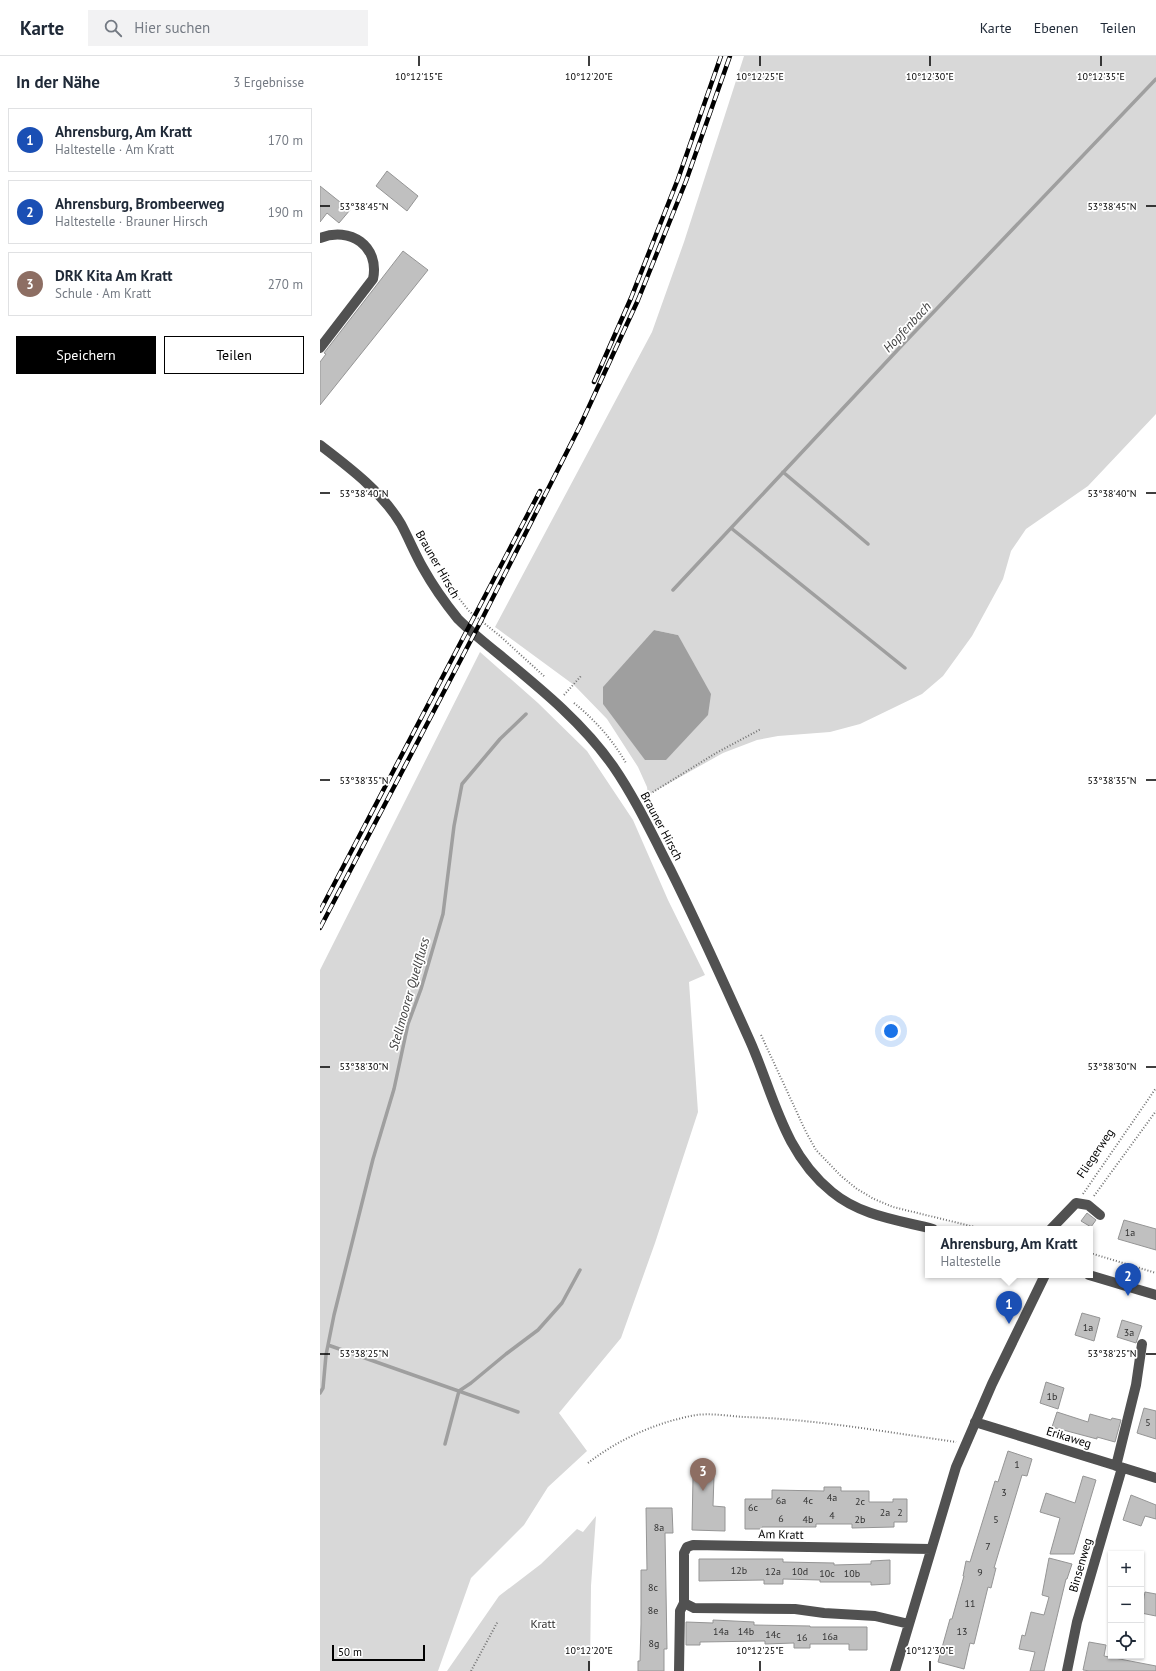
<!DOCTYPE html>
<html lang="de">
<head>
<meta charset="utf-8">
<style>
	:root { --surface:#fff; --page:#f2f2f3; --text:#1f2937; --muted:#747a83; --line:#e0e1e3; --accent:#000 }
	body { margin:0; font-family:"PT Sans",sans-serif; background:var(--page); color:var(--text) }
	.controls { position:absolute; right:12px; bottom:12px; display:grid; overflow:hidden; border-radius:0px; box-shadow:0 1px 3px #0004 }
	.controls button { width:36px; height:36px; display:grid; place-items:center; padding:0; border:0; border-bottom:1px solid var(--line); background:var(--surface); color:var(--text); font:20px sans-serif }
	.scale { position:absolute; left:12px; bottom:10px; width:93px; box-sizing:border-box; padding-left:4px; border:2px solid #000; border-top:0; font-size:11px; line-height:14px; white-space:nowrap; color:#000; -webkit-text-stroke:3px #fff; paint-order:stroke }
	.you { position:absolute; left:571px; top:975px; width:14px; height:14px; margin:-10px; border:3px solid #fff; border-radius:50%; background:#1a73e8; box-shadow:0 0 0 6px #1a73e833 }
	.badge { display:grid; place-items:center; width:26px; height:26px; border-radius:50%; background:var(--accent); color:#fff; font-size:13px; font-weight:700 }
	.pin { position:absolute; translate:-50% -33px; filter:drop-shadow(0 1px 2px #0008) }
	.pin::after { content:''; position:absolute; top:21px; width:14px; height:12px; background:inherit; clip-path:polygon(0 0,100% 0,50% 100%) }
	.popup { position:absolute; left:605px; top:1170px; width:168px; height:52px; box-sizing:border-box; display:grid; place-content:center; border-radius:0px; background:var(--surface); filter:drop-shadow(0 1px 3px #0005); font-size:13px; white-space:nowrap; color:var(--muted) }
	.popup b { font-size:15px; color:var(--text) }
	.popup::after { content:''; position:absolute; left:50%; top:100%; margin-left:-8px; border:8px solid transparent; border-top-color:var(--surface) }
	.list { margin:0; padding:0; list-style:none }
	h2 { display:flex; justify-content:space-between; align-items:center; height:52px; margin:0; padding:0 16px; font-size:17px }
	h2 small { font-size:13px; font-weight:400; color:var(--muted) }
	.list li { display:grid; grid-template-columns:26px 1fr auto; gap:12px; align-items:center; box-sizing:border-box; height:64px; margin:0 8px 8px; padding:0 8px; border:1px solid var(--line); border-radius:0px }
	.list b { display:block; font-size:15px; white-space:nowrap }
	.list p { margin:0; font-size:13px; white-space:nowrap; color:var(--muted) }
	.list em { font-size:13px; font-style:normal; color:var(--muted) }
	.actions { display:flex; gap:8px; padding:12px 16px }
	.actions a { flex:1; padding:9px 0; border:1px solid var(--accent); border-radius:0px; text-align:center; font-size:14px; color:var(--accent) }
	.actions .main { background:var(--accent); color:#fff }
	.icon { flex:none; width:22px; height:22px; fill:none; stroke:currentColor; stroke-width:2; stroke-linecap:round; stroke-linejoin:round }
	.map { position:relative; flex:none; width:836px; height:1615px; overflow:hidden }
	header { display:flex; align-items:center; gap:24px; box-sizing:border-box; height:56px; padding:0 20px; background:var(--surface); border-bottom:1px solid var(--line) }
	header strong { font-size:19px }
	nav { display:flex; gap:22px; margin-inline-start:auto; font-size:14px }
	.search { width:280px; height:36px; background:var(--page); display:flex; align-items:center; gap:10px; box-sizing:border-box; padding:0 14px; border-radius:0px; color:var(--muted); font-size:15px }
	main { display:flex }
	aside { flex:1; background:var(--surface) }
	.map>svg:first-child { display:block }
</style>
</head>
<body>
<header>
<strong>Karte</strong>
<div class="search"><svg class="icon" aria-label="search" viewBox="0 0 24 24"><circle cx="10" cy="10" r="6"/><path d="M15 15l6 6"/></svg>Hier suchen</div>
<nav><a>Karte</a><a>Ebenen</a><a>Teilen</a></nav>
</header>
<main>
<aside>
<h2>In der Nähe<small>3 Ergebnisse</small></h2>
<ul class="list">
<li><span class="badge" style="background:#1a4fb4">1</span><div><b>Ahrensburg, Am Kratt</b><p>Haltestelle · Am Kratt</p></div><em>170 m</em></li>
<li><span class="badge" style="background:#1a4fb4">2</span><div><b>Ahrensburg, Brombeerweg</b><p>Haltestelle · Brauner Hirsch</p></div><em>190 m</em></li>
<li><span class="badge" style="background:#8d6e63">3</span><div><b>DRK Kita Am Kratt</b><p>Schule · Am Kratt</p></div><em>270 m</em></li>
</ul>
<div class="actions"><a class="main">Speichern</a><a>Teilen</a></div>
</aside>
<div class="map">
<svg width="836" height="1615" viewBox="0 0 836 1615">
	<rect width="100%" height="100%" fill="#fff"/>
	<path fill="#d8d8d8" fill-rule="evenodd" d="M424 0H836V358L768 430 706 473 691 495 683 523 652 580 623 620 602 638 540 668 510 676 458 680 437 684 403 697 328 739 327 731 318 711 287 663 254 629 175 571 332 276 364 186ZM334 574 358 579 283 648Z
		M160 596 218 647 267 695 313 764 348 844 385 919 369 926 378 1056 335 1187 301 1282 239 1357 267 1395 228 1431 204 1469 151 1522 118 1615H0V914Z
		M276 1460 271 1530 270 1615H127L179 1540 221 1508 257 1473 263 1476Z"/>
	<path fill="#9f9f9f" d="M334 574 358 579 391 638 388 659 346 704H325L283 648V631Z"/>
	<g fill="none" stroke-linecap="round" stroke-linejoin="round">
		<path stroke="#9f9f9f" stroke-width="3.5" d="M463 416 548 488
			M411 472 585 612
			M353 534 585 286 836 23
			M8 1289 198 1356
			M0 1337 3 1332 6 1299 14 1259 53 1103 74 1033 88 968 101 933 123 858 134 770 142 728 180 683 206 658
			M125 1388 139 1335 151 1327 186 1298 218 1274 242 1247 260 1214"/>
	</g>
	<path fill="#c0c0c0" stroke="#959595" d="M67 115 98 140 87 155 56 130Z
		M0 130 30 154 19 167 7 157 0 166Z
		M83 195 108 214 0 349V306L6 298 4 297Z
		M767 1157 776 1164 771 1171 761 1165Z
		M804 1164 836 1173V1194L798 1183Z
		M762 1257 780 1262 774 1285 755 1279Z
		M802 1264 822 1270 816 1287 797 1281Z
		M726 1326 744 1332 738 1353 720 1347Z
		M824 1352 836 1355V1383L817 1377Z
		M737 1356 768 1366 770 1358 791 1364 792 1362 801 1364 795 1386 777 1381V1383L732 1371Z
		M688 1395 712 1403 707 1420 702 1419 674 1512H676L671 1532 668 1531 654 1588 650 1587 644 1613 618 1606 630 1563H632L644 1520H643L646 1505 650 1506 675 1425 678 1426Z
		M373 1420H394L393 1450 405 1451V1475L372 1474Z
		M763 1420 776 1424 754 1498H730L740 1462 720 1456 726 1437 755 1447Z
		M504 1431H521V1435H549V1446H573V1443H587V1466H574V1471L532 1472V1468H496V1471H442V1473H425V1443H452V1434L504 1435Z
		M811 1439 836 1449V1463L825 1460 821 1470 803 1464Z
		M326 1452H352L353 1477H345L347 1593H344V1615H318V1605H320L321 1568V1514H327Z
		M729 1502 752 1508 747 1523H746L724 1615H710L715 1596 699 1593 702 1579 705 1580 711 1556 724 1559 729 1541 722 1539Z
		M379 1503H463V1506L514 1507V1509L551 1508V1505L570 1504V1528L551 1529V1526H500V1524L463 1523V1528H444V1524L379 1525Z
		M825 1536 836 1538V1560L821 1557Z
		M393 1564 434 1566V1569L490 1570V1571H547V1594H529V1588H490V1592H474V1587L445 1588V1585L380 1586V1589H366V1566L393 1567Z
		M769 1586 786 1589 784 1600 836 1610V1615H770L763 1614Z"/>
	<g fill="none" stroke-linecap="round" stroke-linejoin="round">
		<path stroke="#737373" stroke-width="2" stroke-dasharray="1 2" stroke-linecap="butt" d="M130 531 149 555 180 580 225 621
			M244 639 261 620
			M254 647C275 664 292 683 306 707
			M325 741 396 697 441 673
			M441 979 486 1076 496 1094 521 1120 537 1133 554 1143 573 1151 663 1173
			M763 1138 836 1032
			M774 1140 836 1055
			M770 1197 836 1217
			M268 1407C299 1383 337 1366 376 1359 391 1357 409 1360 424 1361 495 1363 566 1376 636 1386
			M151 1615 178 1565"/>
		<path stroke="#515151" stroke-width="10" d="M0 182C30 170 60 190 53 223L0 292
			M0 389C30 412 62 436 81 468 89 483 95 498 103 512 113 530 125 547 138 563 151 576 166 588 181 600 221 633 263 667 293 710 315 742 332 778 350 813 378 869 404 927 430 985 454 1039 463 1096 512 1136 541 1160 578 1164 613 1173
			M731 1173 756 1147 768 1149 780 1159
			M769 1219 836 1239
			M655 1366 836 1422
			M796 1410 816 1329 822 1288
			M589 1568 555 1560 504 1557 475 1553 374 1552 364 1547V1497L367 1491 373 1489 611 1493
			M359 1615 360 1555 364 1547
			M575 1615 636 1411 672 1328 725 1219
			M747 1615 757 1566 802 1412"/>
		<g stroke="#000" stroke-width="4.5">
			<path id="rail" d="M274 326 311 242 358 123 401 0
				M0 855 220 435
				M0 872 161 565 260 370 318 244 366 125 410 0"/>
		</g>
		<use href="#rail" stroke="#fff" stroke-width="3" stroke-dasharray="9" stroke-linecap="butt"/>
	</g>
	<path fill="none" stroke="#000" stroke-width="1.5" d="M99 0V10M269 0V10M440 0V10M610 0V10M781 0V10M0 150H10M826 150H836M0 437H10M826 437H836M0 724H10M826 724H836M0 1011H10M826 1011H836M0 1298H10M826 1298H836M269 1605V1615M440 1605V1615M610 1605V1615"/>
	<g text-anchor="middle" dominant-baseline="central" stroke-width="3.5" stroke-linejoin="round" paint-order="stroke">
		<g font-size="10" fill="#303030">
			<text x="810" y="1176">1a</text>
			<text x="768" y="1271">1a</text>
			<text x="809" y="1276">3a</text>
			<text x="732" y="1340">1b</text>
			<text x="828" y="1366">5</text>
			<text x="697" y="1408">1</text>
			<text x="684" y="1436">3</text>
			<text x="512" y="1441">4a</text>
			<text x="461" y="1444">6a</text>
			<text x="488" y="1444">4c</text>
			<text x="540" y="1445">2c</text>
			<text x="433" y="1451">6c</text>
			<text x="565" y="1456">2a</text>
			<text x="580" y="1456">2</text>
			<text x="512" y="1459">4</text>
			<text x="461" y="1462">6</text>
			<text x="488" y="1463">4b</text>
			<text x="540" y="1463">2b</text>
			<text x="676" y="1463">5</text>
			<text x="339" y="1471">8a</text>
			<text x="668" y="1490">7</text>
			<text x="419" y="1514">12b</text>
			<text x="453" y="1515">12a</text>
			<text x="480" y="1515">10d</text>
			<text x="660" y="1516">9</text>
			<text x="507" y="1517">10c</text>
			<text x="532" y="1517">10b</text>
			<text x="333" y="1531">8c</text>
			<text x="650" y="1547">11</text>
			<text x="333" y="1554">8e</text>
			<text x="401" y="1575">14a</text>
			<text x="426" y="1575">14b</text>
			<text x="642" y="1575">13</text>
			<text x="453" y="1578">14c</text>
			<text x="510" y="1580">16a</text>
			<text x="482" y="1581">16</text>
			<text x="334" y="1587">8g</text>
		</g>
		<g font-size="12" fill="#000" stroke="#fff">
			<text transform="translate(118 508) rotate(60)">Brauner Hirsch</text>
			<text transform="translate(342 770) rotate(62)">Brauner Hirsch</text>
			<text transform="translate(775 1097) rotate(-56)">Fliegerweg</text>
			<text transform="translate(749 1381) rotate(17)">Erikaweg</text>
			<text transform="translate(461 1478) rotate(1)">Am Kratt</text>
			<text transform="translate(760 1509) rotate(-74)">Binsenweg</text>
		</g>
		<g font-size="12" fill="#2f2f2f" stroke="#fff">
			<text x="223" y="1567">Kratt</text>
		</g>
		<g font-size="13" font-style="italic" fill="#404040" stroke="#fff">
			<text transform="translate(587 271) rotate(-47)">Hopfenbach</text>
			<text transform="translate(89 938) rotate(-74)">Stellmoorer Quellfluss</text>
		</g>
	</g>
	<g font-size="10" text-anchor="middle" fill="#000" stroke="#fff" stroke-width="3.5" stroke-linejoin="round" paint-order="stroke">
		<text x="99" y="24">10°12'15"E</text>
		<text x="269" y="24">10°12'20"E</text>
		<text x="440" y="24">10°12'25"E</text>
		<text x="610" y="24">10°12'30"E</text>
		<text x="781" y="24">10°12'35"E</text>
		<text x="44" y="154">53°38'45"N</text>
		<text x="792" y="154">53°38'45"N</text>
		<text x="44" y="441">53°38'40"N</text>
		<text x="792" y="441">53°38'40"N</text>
		<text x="44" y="728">53°38'35"N</text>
		<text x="792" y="728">53°38'35"N</text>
		<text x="44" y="1014">53°38'30"N</text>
		<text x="792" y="1014">53°38'30"N</text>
		<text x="44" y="1301">53°38'25"N</text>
		<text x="792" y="1301">53°38'25"N</text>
		<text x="269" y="1598">10°12'20"E</text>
		<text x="440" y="1598">10°12'25"E</text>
		<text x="610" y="1598">10°12'30"E</text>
	</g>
</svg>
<div class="controls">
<button>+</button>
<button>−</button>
<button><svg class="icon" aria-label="locate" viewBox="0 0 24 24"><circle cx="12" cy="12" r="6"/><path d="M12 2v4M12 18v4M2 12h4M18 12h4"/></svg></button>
</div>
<div class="scale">50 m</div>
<div class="you"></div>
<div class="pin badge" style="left:689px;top:1268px;background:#1a4fb4">1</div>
<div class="popup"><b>Ahrensburg, Am Kratt</b>Haltestelle</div>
<div class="pin badge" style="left:808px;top:1240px;background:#1a4fb4">2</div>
<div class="pin badge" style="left:383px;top:1435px;background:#8d6e63">3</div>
</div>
</main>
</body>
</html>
